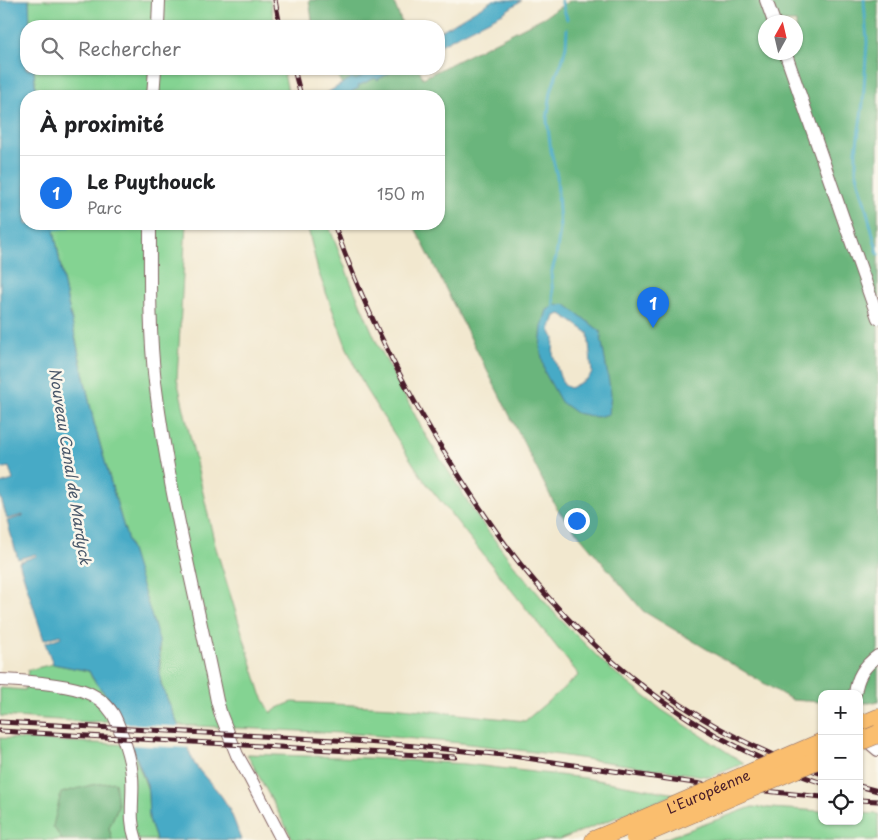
<!DOCTYPE html>
<html lang="fr">
<head>
<meta charset="utf-8">
<style>
	:root { --surface:#fff; --page:#f6f6f6; --text:#202124; --muted:#757577; --line:#e0e0e0; --accent:#1a73e8 }
	body { margin:0; font-family:"Playpen Sans",sans-serif; background:var(--page); color:var(--text) }
	.controls { position:absolute; right:15px; bottom:15px; display:grid; overflow:hidden; border-radius:10px; box-shadow:0 1px 4px #0004 }
	.controls button { width:45px; height:45px; display:grid; place-items:center; padding:0; border:0; border-bottom:1px solid var(--line); background:var(--surface); color:var(--text); font:25px sans-serif }
	.compass { position:absolute; left:758px; top:15px; width:45px; height:45px; border-radius:50%; background:var(--surface); box-shadow:0 1px 4px #0004; rotate:8deg }
	.you { position:absolute; left:576px; top:520px; width:18px; height:18px; margin:-12px; border:4px solid #fff; border-radius:50%; background:#1a73e8; box-shadow:0 0 0 8px #1a73e833 }
	.badge { display:grid; place-items:center; width:32px; height:32px; border-radius:50%; background:var(--accent); color:#fff; font-size:16px; font-weight:700 }
	.pin { position:absolute; translate:-50% -41px; filter:drop-shadow(0 1px 2px #0008) }
	.pin::after { content:''; position:absolute; top:26px; width:18px; height:15px; background:inherit; clip-path:polygon(0 0,100% 0,50% 100%) }
	.list { margin:0; padding:0; list-style:none }
	h2 { display:flex; justify-content:space-between; align-items:center; height:65px; margin:0; padding:0 20px; font-size:21px }
	h2 small { font-size:16px; font-weight:400; color:var(--muted) }
	.list li { display:grid; grid-template-columns:32px 1fr auto; gap:15px; align-items:center; box-sizing:border-box; height:75px; padding:0 20px; border-top:1px solid var(--line) }
	.list b { display:block; font-size:19px; white-space:nowrap }
	.list p { margin:0; font-size:16px; white-space:nowrap; color:var(--muted) }
	.list em { font-size:16px; font-style:normal; color:var(--muted) }
	.icon { flex:none; width:28px; height:28px; fill:none; stroke:currentColor; stroke-width:2; stroke-linecap:round; stroke-linejoin:round }
	.map { position:relative; flex:none; width:878px; height:840px; overflow:hidden }
	.search { position:absolute; background:var(--surface); box-shadow:0 1px 4px #0004; left:20px; top:20px; width:425px; height:55px; display:flex; align-items:center; gap:12px; box-sizing:border-box; padding:0 18px; border-radius:20px; color:var(--muted); font-size:19px }
	.panel { position:absolute; background:var(--surface); box-shadow:0 1px 4px #0004; left:20px; top:90px; width:425px; height:140px; border-radius:20px }
	.map>svg:first-child { display:block }
</style>
</head>
<body>
<div class="map">
<svg width="878" height="840" viewBox="0 0 878 840">
	<rect width="100%" height="100%" fill="#fbf7ec"/>
	<filter id="ink" filterUnits="userSpaceOnUse"><feTurbulence type="fractalNoise" baseFrequency=".02" numOctaves="2"/><feDisplacementMap in="SourceGraphic" scale="10" xChannelSelector="R" yChannelSelector="G"/><feConvolveMatrix kernelMatrix="1 2 1 2 8 2 1 2 1" color-interpolation-filters="sRGB"/></filter>
	<filter id="wash" filterUnits="userSpaceOnUse"><feTurbulence type="fractalNoise" baseFrequency=".0096" numOctaves="4" result="noise"/><feDisplacementMap in="SourceGraphic" scale="20" xChannelSelector="R" yChannelSelector="G"/><feGaussianBlur stdDeviation="1.12" result="paint"/><feColorMatrix in="noise" values="0 0 0 0 0 0 0 0 0 0 0 0 0 0 0 0 0 1.4 0 .05"/><feComposite in="paint" operator="in"/></filter>
	<g filter="url(#wash)">
		<rect width="100%" height="100%" fill="#f2e8cf"/>
		<path fill="#84d392" stroke="#67795e" d="M29 0H270L275 26H30Z
			M34 69H283L289 96H36Z
			M53 224H67H65L79 227 88 224H186L177 379 215 545 261 694 271 713 278 708 292 702 392 707 525 721 579 675 423 479 366 390 348 351 318 271 307 224H328L350 280 377 343 426 436 478 518 513 564 557 616 608 667 662 710 744 763 711 777 551 754 461 743 359 734 178 725 161 684 160 671V648L121 518 94 423 65 290Z
			M53 664 89 671 92 678 112 703 121 720 89 722 0 716V688L25 690 28 670Z
			M0 738 131 745 148 790 149 819 156 840H112L109 828 118 806 53 826 62 840H0Z
			M247 754 368 758 465 764 585 778 676 794 559 840H293Z
			M752 807 822 811V821H859V813L878 814V840H661Z"/>
		<path fill="#6bb57c" stroke="#5a6a54" fill-rule="evenodd" d="M309 0H393L403 26H313Z
			M571 0H878V701L870 703H859V694H822V702L792 700 643 611 557 509 413 224H439V96H348L334 69H419L423 78 544 17ZM766 22H796V52H766ZM565 305 600 331 597 417 545 373 547 310Z
			M115 782 118 806 109 828 112 840H62L53 826 61 793 91 785Z"/>
		<path fill="#47aac6" stroke="#486478" fill-rule="evenodd" d="M0 0H29L30 26H26V69H34L36 96H26V224H53L65 290 94 423 121 518 159 640 160 671 161 684 194 763C202 776 213 784 222 797 231 810 236 825 241 840H156L149 819 148 795 147 785C137 760 128 733 116 709 109 695 95 686 89 671L53 664 45 643 61 637 60 635 44 640 19 562 36 556V554L18 559 7 521 23 516V515L7 519 0 495V484L13 480 9 467 0 469Z
			M493 0H522L503 13 457 36 439 46V32Z
			M371 69H397L377 80 375 78 358 86 359 88 351 92 353 96H322L353 77 355 80 372 71Z
			M565 304 600 331 611 394 609 414 597 417 576 413 561 402 545 373 540 348 542 326 547 310 554 306ZM561 314 588 333 592 373 587 379 570 388 564 385 560 377 553 354 554 338 550 330 555 316Z"/>
		<path fill="#f2e8cf" d="M119 723 182 727 191 748 128 745Z"/>
		<g fill="none" stroke-linecap="round" stroke-linejoin="round">
			<path stroke="#47aac6" stroke-width="3" d="M561 0 567 19
				M864 0 867 42 863 103 856 151V170L878 254
				M52 229 68 227
				M554 306 551 274 556 257 560 229 557 176 551 151 547 120 551 92 557 73 562 62 566 46 567 29"/>
		</g>
	</g>
	<g filter="url(#ink)">
		<g fill="none" stroke-linecap="round" stroke-linejoin="round">
			<g stroke="#856564" stroke-width="14">
				<path id="minor" d="M766 0 774 22
					M158 26 159 0
					M785 52 878 318
					M153 96 155 69
					M150 224C150 276 149 330 155 382 168 490 196 595 217 701L221 715 237 755 250 778 282 840
					M0 680C14 680 28 682 42 683 68 686 97 689 113 714 117 721 119 728 122 735 127 749 131 761 132 776 134 798 128 817 136 840
					M855 694C857 677 864 666 878 656
					M863 734 872 745 878 750"/>
			</g>
			<g stroke="#856564" stroke-width="19">
				<path id="highway" d="M859 726 878 718
					M594 840 618 830"/>
			</g>
			<use href="#minor" stroke="#fff" stroke-width="12"/>
			<use href="#highway" stroke="#fabe6e" stroke-width="18"/>
			<g stroke="#4a1f2b" stroke-width="5">
				<path id="rail" d="M275 0 280 26
					M294 69 301 96
					M334 224C364 308 404 390 453 466 478 506 504 546 535 582 611 673 709 745 822 783
					M664 693C710 726 768 756 822 774
					M0 722 353 741 416 746 513 756 701 784 822 797
					M0 731 455 757
					M859 786 878 791
					M859 800 878 801"/>
			</g>
			<use href="#rail" stroke="#fbf7ec" stroke-width="3" stroke-dasharray="9" stroke-linecap="butt"/>
			<g stroke="#856564" stroke-width="19" stroke-linecap="butt">
				<g id="highway-bridge">
					<path d="M859 742 878 734"/>
					<path id="s1" d="M618 830 822 742"/>
					<path d="M635 838 822 758"/>
				</g>
			</g>
			<use href="#highway-bridge" stroke="#fabe6e" stroke-width="18"/>
		</g>
	</g>
	<g text-anchor="middle" dominant-baseline="central" stroke-width="5" stroke-linejoin="round" paint-order="stroke">
		<g font-size="14" fill="#4a1f2b" stroke="#fbf7ec">
			<text stroke="none"><textPath href="#s1" startOffset="98">L'Européenne</textPath></text>
		</g>
		<g font-size="15" font-style="italic" fill="#495769" stroke="#fbf7ec">
			<text transform="translate(71 466) rotate(81)">Nouveau Canal de Mardyck</text>
		</g>
	</g>
</svg>
<div class="controls">
<button>+</button>
<button>−</button>
<button><svg class="icon" aria-label="locate" viewBox="0 0 24 24"><circle cx="12" cy="12" r="6"/><path d="M12 2v4M12 18v4M2 12h4M18 12h4"/></svg></button>
</div>
<svg class="compass" viewBox="-18 -18 36 36"><path d="M0-13l5 13h-10z" fill="#e53935"/><path d="M0 13l5-13h-10z" fill="#757577"/></svg>
<div class="you"></div>
<div class="pin badge" style="left:653px;top:328px">1</div>
<div class="search"><svg class="icon" aria-label="search" viewBox="0 0 24 24"><circle cx="10" cy="10" r="6"/><path d="M15 15l6 6"/></svg>Rechercher</div>
<section class="panel">
<h2>À proximité<small></small></h2>
<ul class="list">
<li><span class="badge">1</span><div><b>Le Puythouck</b><p>Parc</p></div><em>150 m</em></li>
</ul>
</section>
</div>
</body>
</html>
